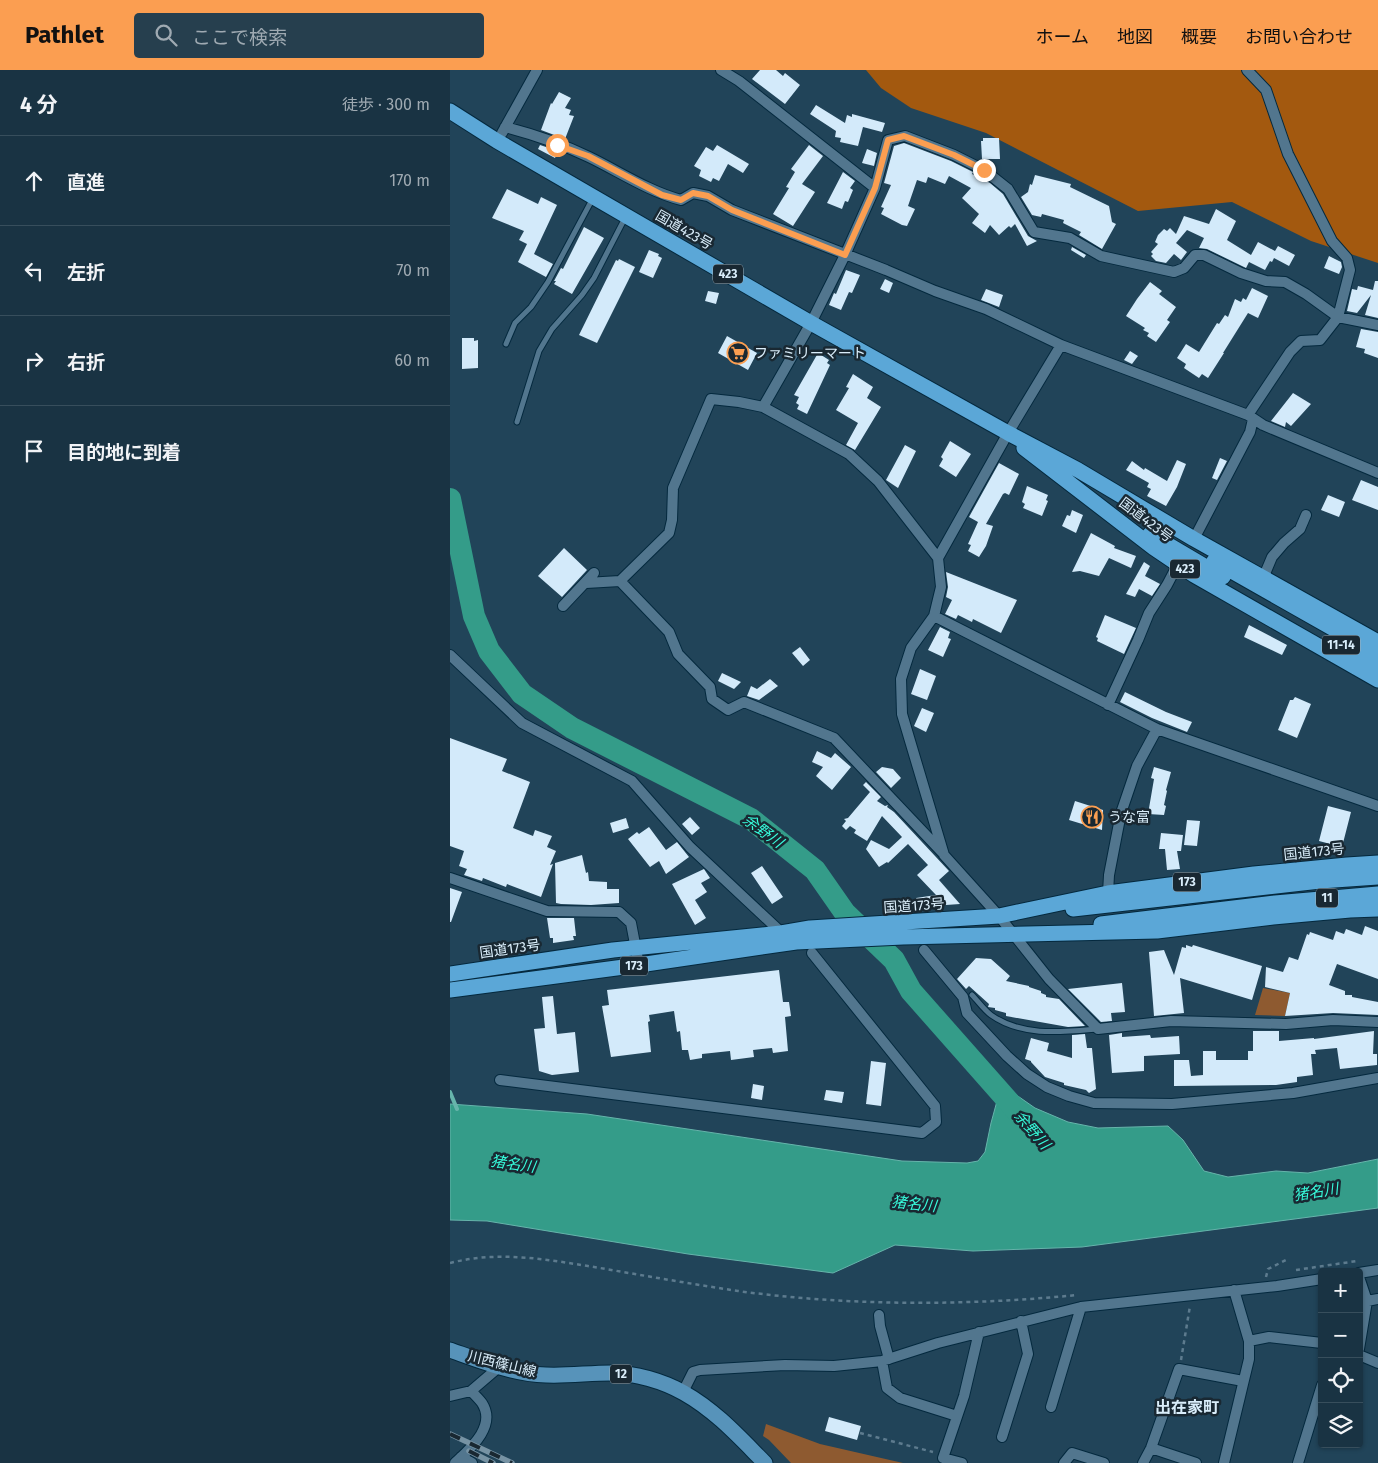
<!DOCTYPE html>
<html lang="ja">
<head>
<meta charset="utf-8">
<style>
	:root { --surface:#193343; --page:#263f4e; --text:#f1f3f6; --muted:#9faab2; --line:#374e5c; --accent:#fb9e51 }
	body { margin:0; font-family:"Fira Sans","Noto Sans JP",sans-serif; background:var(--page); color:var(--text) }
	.controls { position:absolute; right:15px; bottom:15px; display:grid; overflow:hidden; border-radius:5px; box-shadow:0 1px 4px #0004 }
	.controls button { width:45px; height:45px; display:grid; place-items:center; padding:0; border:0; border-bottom:1px solid var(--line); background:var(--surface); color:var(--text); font:25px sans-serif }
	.stop { position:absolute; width:15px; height:15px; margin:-11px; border:4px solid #fb9e51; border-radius:50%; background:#fff }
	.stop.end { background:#fb9e51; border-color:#fff; box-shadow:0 1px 5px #0008 }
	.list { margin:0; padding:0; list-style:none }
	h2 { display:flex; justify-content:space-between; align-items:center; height:65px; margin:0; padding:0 20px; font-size:21px }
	h2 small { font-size:16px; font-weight:400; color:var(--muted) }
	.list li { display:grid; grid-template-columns:32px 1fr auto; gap:15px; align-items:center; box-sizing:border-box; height:90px; padding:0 20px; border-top:1px solid var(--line) }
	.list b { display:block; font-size:19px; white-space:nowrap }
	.list em { font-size:16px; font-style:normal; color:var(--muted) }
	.icon { flex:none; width:28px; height:28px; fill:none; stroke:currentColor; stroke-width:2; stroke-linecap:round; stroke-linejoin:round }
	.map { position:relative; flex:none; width:928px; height:1393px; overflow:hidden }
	header { display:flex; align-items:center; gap:30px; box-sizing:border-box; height:70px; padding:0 25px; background:var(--accent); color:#111 }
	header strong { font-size:24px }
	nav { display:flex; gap:28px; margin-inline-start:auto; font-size:18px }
	.search { width:350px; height:45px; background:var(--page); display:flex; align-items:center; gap:12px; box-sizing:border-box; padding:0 18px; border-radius:5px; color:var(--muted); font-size:19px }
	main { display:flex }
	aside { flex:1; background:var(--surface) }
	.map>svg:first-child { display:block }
</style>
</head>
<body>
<header>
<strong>Pathlet</strong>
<div class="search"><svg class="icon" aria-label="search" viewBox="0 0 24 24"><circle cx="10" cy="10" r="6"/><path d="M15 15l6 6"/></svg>ここで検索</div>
<nav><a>ホーム</a><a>地図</a><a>概要</a><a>お問い合わせ</a></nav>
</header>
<main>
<aside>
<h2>4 分<small>徒歩 · 300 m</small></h2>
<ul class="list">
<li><svg class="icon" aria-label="ahead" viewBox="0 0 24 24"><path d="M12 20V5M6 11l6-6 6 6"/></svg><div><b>直進</b></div><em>170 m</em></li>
<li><svg class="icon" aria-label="left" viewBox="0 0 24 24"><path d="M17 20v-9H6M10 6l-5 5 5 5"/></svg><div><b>左折</b></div><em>70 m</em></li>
<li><svg class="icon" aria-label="right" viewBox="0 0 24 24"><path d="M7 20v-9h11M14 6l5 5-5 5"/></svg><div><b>右折</b></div><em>60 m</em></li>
<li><svg class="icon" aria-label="arrive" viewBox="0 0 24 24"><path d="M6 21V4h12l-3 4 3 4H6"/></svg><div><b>目的地に到着</b></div></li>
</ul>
</aside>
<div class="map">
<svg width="928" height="1393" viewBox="0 0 928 1393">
	<rect width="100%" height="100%" fill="#214459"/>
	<path fill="#8e5a30" d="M813 918 840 923 835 946 805 945Z
		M316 1354 370 1374 453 1393H341L319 1370 313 1366Z"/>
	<path fill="#a3590f" d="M416 0H928V193L861 171 782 132 688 141 536 63 461 38 431 18Z"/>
	<path fill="#349c89" stroke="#66b4ab" d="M562 1022 585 1038 618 1052 648 1058 718 1056 733 1070 754 1101 778 1107 826 1101 858 1103 928 1089V1138L632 1177 523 1181 445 1175 383 1203 238 1184 37 1151 0 1150V1034L137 1044 452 1091 517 1093 528 1091 535 1082 541 1053 547 1031Z"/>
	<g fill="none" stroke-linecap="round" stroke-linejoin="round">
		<path stroke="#66b4ab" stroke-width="4" d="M0 1022 7 1039"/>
		<path stroke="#349c89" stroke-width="22" d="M0 429 24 546 39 581 72 624 122 658 301 749 365 800 395 843 444 890 461 921 574 1049"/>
	</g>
	<path fill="#d3eafa" d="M310 0H326L333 6 335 3 350 15 335 34 302 9Z
		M109 22 121 28 115 38 121 40 119 45 124 46 115 69 91 60 101 33 102 34Z
		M366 35 395 53 397 45 402 47V44L435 53 432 62 413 57 408 76 390 72 391 68 385 67 386 61 360 44Z
		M533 68H549L550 89H532L531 71H533Z
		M454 73 501 91 523 102 522 104 540 113 553 124 578 166 587 171 577 176 565 154 561 158 559 156 549 165 540 155 535 163 522 153 529 144 512 128 521 118 499 106 495 114 478 107 476 113 467 110 458 136 465 139 457 156 452 155 431 144 434 138 431 137 441 115 434 113 444 76Z
		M90 75 108 81 105 88 88 79Z
		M267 75 299 94 293 103 278 94 269 111 263 108 261 112 249 106 251 100 244 96 256 77 263 81Z
		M359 75 373 86 352 114 365 122 343 156 323 144 339 118 336 117 345 102 341 99Z
		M417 79 427 83 424 96 412 93Z
		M393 102 405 111 400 118 403 120 398 132 395 131 392 139 377 133Z
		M585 105 621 114 620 117 659 136 662 152 666 154 652 179 629 165 631 162 613 153 614 150 592 144 591 147 582 145 571 127 578 122 580 114 582 115Z
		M57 119 88 134 91 127 107 135 84 184 103 194 96 207 68 192 77 174 69 170 74 161 42 148Z
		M766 139 786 151 777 170 801 185 808 172 825 181 828 176 845 185 839 196 824 188 822 192 820 191 815 200 799 192 796 198 794 197 757 179 749 178 754 168 737 160 726 173 737 182 731 190 724 184 716 193 706 191 701 186 703 184 701 182 708 174 705 172 708 165 714 159 717 161 720 158 726 164 734 146 759 154Z
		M134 157 154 168 122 224 104 214 106 211H104L111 198 113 199Z
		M622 177 636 185 634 188 621 180Z
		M199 180 209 184 208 186 212 188 203 208 189 202Z
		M879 186 891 192 892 197 889 204 874 198Z
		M169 189 185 197 147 273 129 265 166 190 168 191Z
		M396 200 410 205 402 223 399 222 391 240 379 235 384 223 386 224Z
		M435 209 443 213 439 223 430 219Z
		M925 211H928V248L915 245 921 225 907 243 897 241 902 219 907 220 908 216 923 220Z
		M700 212 712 221 709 224 726 237 717 250 720 252 706 272 697 266 699 263 693 260 695 258 676 246 687 229Z
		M802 218 818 226 808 248 798 243 773 283H774L758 308 752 304 749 308 734 298 736 294 727 288 736 274 749 282 767 253 769 254 775 245 778 247 785 229 791 232 793 228 796 230Z
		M536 219 553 225 549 237 531 230Z
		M258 221 269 223 266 234 255 231Z
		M911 259 928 262V288L914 283 915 279 906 277Z
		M277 266 307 283 298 300 268 283Z
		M12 268H24V271L28 270V298L12 299Z
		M680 281 688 286 682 294 674 290Z
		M368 283 379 290 377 293 380 295 357 344 347 339 349 335 346 333 349 327 344 325Z
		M403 304 423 317 417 328 431 337 405 380 396 375 408 353 386 340 399 318 396 317Z
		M843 323 861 334 841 356 836 352 835 357 821 351Z
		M500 371 521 384 506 407 489 396 493 389 491 387Z
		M455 375 466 381 448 418 436 410Z
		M770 388 777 391 767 410 762 408Z
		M727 390 736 394 727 417 716 436 697 426 701 419 697 417 699 413 676 400 682 391 694 400 695 398 717 411Z
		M549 393 569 404 559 425 555 423 553 424 536 454 543 456 536 476 529 487 518 481 521 475 518 474 528 452 519 447Z
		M911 410 928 417V440L902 430Z
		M577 416 598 425 596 430 598 431 592 446 573 438 575 434 572 432Z
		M878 425 895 432 889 447 871 440Z
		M622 440 633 445 626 463 612 456 617 445 620 446Z
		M641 463 665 476 664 478 686 486 681 498 659 488 649 506 630 501 622 502Z
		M114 478 137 500 112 527 88 506Z
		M694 492 700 496 695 506 710 514 702 526 689 519 685 527 676 524Z
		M496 502 567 530 551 563 523 549 522 552 508 545 506 549 495 544 502 530 496 527 498 517Z
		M655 545 686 558 674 584 647 571 648 568 646 567Z
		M799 555 837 575 832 585 794 567Z
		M490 557 500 562 498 568 501 569 493 587 478 580Z
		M350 577 360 590 353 596 342 583Z
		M470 599 486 606 477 630 461 624Z
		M272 603 291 612 284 619 268 611Z
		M320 609 328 616 309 630 297 626 301 616 307 619Z
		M675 622 716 642 742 652 737 662 702 648 670 632Z
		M845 627 861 634 847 668 828 660 840 630H843Z
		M472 638 484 643 476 662 464 656Z
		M0 668 57 689 52 701 80 712 63 758 83 766 85 760 102 766 97 777 106 781 100 795 103 794 91 827 57 814 56 817 33 808 32 811 14 805 17 799 9 796 14 781 0 776Z
		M367 681 381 688 385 683 401 697 382 720 366 706 373 697 362 692Z
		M432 697 443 699 451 708 441 718 426 702Z
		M704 697 721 702 716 720 717 721 714 735 716 736 714 745 698 744 704 709 701 708Z
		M416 712 431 727 427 731 435 736 438 735 437 737 444 742 499 801 489 810 510 834 468 837 466 828 486 825 467 805 478 795 458 774 438 793 437 792 429 797 416 779 421 770 439 779 452 767 432 746 417 771 404 763 406 760 400 756 396 760 392 756 396 751 394 749 398 748 420 722 413 715Z
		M625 731 653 740 652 760 619 750Z
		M878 736 901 742 892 777 869 771Z
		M240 747 250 758 242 765 232 754Z
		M176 748 179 758 163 763 160 753Z
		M737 750 750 751 747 776 734 775Z
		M199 757 216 780 227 772 239 787 216 804 209 791 200 797 178 769 187 762 189 764Z
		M711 763 733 765 731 781H727L730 799 717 800 715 779H709Z
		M132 785 136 803 138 802 139 811 157 812V819H169V833L141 835 111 834 106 833 105 793Z
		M312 796 333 827 322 834 301 803Z
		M254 799 260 808 251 813 257 822 245 830 256 848 245 855 222 814Z
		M0 818 12 822 1 852H0Z
		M97 848H124L126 866H123L124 870 103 873V868H100Z
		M915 856 928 861V909L887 894 879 915 895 921V925H902V927L928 932V945L883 943 835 946 840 923 815 917 816 897 833 902 839 887 848 890 857 864 859 865 860 862 883 870 886 861 894 864 896 859 912 865Z
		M736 875 742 877 743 875 812 896 802 930 730 908 734 943 704 946 699 882 714 880 724 905 732 877 736 878Z
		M526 888 541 889 560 906 556 911 579 916V917L591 921V923L596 925V927L609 929 635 956 618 957 556 946V943L545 940V938L538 937 539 934 519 916 516 919 507 909Z
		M329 900 333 932H339L341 946 335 947 338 981 323 983 322 978 303 980 304 987 281 990 280 981 252 984V988L240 990 238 980H232L230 961 227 962 224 941 199 945 200 951 198 952 201 982 161 987 152 936 159 935 157 920Z
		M672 913 675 942 661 943 662 951 651 952 618 919Z
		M103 926 107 964 125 962 129 1002 102 1005 89 1001 84 959 95 958 92 927Z
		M803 961H829V971L864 968V969L924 961 923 984H927V995L890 999 887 978 865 980 866 984H861L863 1005 847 1007V1012L826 1015 724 1016V990H739L741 1006 753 1005V981H766V990H798V981H803Z
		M672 963V967L700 965 701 968 729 966 730 984 694 986V1001L662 1003 659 965Z
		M635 964 637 978H642L646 1019 639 1023 636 1020 614 1015V1013L595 1007 581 992V991L575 989 581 968 599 973 597 981 622 988V965Z
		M421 991 436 993 431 1036 416 1034Z
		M303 1014 314 1016 312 1030 301 1028Z
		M376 1020 394 1022 392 1033 374 1030Z
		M379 1347 411 1356 407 1370 375 1361Z"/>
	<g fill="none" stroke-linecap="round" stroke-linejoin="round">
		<g stroke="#04293e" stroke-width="7">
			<path id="lane" d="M56 274 65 253 81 237 98 212 143 128
				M67 352 89 281 102 259 132 225 144 208 176 146
				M522 925C528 931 534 940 541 945 572 967 612 962 647 959"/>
		</g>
		<g stroke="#04293e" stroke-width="12">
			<path id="street" d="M271 0 289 11 425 118
				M797 0 816 20 838 84 882 171 897 188 900 200 888 247 870 270 851 271 840 282 798 345
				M55 57C82 64 114 75 139 87 170 102 198 121 231 130L243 123 258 126 282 140 436 200 485 221 536 239 611 275 798 345 813 355 928 403
				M52 63 87 0
				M313 337 361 253 395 185 425 118 438 70 455 66 504 85 534 100 558 119 584 162 620 168 651 186 724 202 734 198 745 185H754L791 203 816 211 835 212 856 224 888 247 928 255
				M744 469 800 362 803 349
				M488 488 558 363 611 275
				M814 506 822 487 834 473 850 459 856 445
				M170 511 219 562 228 584 260 617 262 629 278 640 294 632 384 668 492 782
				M136 513 170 511 219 463 222 450 223 418 261 329 289 332 313 337 399 384 428 411 488 488 491 517 484 546 461 578 451 609 452 644 494 785 549 846 599 909 648 959 721 951 836 954 883 950 928 952
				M113 536 144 503
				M484 546 707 659 928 736
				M0 585 72 653 182 711 240 777 334 865
				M658 635 688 570 699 543 717 515 728 494
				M0 808 97 841 169 842 181 853 189 895
				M658 823 659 805 671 743 687 696 707 659
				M474 880 513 927 517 943 557 986 577 1004 597 1017 619 1026 644 1033 722 1034 843 1023 928 1008
				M50 1010 472 1063 486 1052 485 1036 362 883
				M909 1203 928 1200
				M909 1207 917 1231 909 1279
				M784 1220 799 1271
				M917 1231 928 1229
				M429 1245 430 1256 439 1289
				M909 1285 928 1293
				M432 1291 437 1318 450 1328 507 1346
				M233 1322 243 1302 250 1300 335 1295 384 1296 432 1291 488 1273 631 1237 827 1216 872 1209
				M0 1326 21 1321 49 1297
				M601 1337 631 1237
				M552 1367 578 1284 571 1251
				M701 1378 746 1393
				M11 1387 22 1393
				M5 1393C20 1379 47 1356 32 1333 29 1329 25 1325 21 1321
				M512 1393 493 1388 514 1326 529 1262
				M614 1393 622 1383 654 1393
				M693 1393 701 1378 729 1299 793 1311
				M774 1393 799 1289V1271L819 1267 872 1273
				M848 1393 872 1315"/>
		</g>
		<g stroke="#04293e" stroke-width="17">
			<path id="primary" d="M0 1280C31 1291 63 1304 96 1305 118 1306 139 1303 161 1303 185 1303 213 1311 234 1323 266 1341 290 1368 315 1393"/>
		</g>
		<g stroke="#04293e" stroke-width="17">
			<path id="highway" d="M0 41 47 71 361 253 558 363 628 400 744 469 928 572
				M574 378 704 478 744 505 928 610
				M700 464 773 507
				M764 491 928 584
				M899 580 928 596
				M623 839 870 811 928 807
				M651 854 825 833 928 824
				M0 904 163 880 331 863 360 858 549 846 658 823 804 804 897 795 928 793
				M0 920 189 895 346 872 453 867 707 861 823 847 900 840 928 839"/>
		</g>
		<path stroke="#5d7b8e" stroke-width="2.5" stroke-dasharray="4 4" stroke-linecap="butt" d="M0 1193C50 1180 100 1190 150 1198 196 1206 242 1214 288 1221 399 1236 515 1236 627 1225
			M846 1200 907 1191
			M816 1207 818 1199 838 1189
			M731 1290 740 1236
			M410 1363 483 1382"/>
		<use href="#lane" stroke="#52768e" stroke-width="5"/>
		<use href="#street" stroke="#52768e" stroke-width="10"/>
		<use href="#primary" stroke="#5793ba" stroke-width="15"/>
		<use href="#highway" stroke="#5ba7d7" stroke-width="15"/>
		<g stroke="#7793a4" stroke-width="5.5">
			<path id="rail" d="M0 1364 62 1393
				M19 1381 43 1393"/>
		</g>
		<use href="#rail" stroke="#192832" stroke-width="4" stroke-dasharray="11" stroke-linecap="butt"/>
	</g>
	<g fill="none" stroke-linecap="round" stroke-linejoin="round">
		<path stroke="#fb9e51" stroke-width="6" d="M107 75 138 86 212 125 231 130 243 123 258 126 282 140 395 185 425 118 438 70 454 66 504 85 534 100"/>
	</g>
	<defs>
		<g id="supermarket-ring" transform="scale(1.125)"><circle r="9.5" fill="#192832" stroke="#fb9e51" stroke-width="1.5"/><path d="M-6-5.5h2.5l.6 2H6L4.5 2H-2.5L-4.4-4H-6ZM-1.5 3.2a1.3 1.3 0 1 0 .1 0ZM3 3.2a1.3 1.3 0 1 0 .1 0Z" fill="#fb9e51"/></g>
		<g id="restaurant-ring" transform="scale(1.125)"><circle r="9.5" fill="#192832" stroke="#fb9e51" stroke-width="1.5"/><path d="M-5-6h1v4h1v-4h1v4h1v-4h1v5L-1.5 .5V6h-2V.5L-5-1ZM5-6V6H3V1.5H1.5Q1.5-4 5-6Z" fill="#fb9e51"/></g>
	</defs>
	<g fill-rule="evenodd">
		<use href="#supermarket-ring" x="288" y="283"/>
		<use href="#restaurant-ring" x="642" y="747"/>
	</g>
	<g text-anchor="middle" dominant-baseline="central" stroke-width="5" stroke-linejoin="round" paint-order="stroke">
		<g fill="#192832" stroke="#9fb2be" stroke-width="1">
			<rect x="263" y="194.5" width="30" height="19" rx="4"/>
			<rect x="720" y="489.5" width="30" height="19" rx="4"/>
			<rect x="872" y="565.5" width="38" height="19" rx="4"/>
			<rect x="723" y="802.5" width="28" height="19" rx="4"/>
			<rect x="866" y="818.5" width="22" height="19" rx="4"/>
			<rect x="170" y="886.5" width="28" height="19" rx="4"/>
			<rect x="160" y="1294.5" width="22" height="19" rx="4"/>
		</g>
		<g font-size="12" font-weight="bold" fill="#d9edfa">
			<text x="278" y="204">423</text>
			<text x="735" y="499">423</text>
			<text x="891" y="575">11-14</text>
			<text x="737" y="812">173</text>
			<text x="877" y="828">11</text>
			<text x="184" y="896">173</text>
			<text x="171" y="1304">12</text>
		</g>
		<g font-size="14" fill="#d9edfa" stroke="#192832">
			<text transform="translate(234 160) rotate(30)">国道423号</text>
			<text transform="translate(696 450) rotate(37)">国道423号</text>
			<text transform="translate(864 782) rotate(-6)">国道173号</text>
			<text transform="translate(464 836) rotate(-4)">国道173号</text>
			<text transform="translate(60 879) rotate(-8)">国道173号</text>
			<text transform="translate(52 1294) rotate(14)">川西篠山線</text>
		</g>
		<g font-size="14" fill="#d9edfa" stroke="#192832" text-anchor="start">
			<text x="304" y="283">ファミリーマート</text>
			<text x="658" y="747">うな富</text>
		</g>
		<g font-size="15" font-style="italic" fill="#37fada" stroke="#192832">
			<text transform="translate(313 761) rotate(36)">余野川</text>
			<text transform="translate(582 1060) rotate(49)">余野川</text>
			<text transform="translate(63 1094) rotate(8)">猪名川</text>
			<text transform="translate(866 1122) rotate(-9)">猪名川</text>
			<text transform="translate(464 1134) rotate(6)">猪名川</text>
		</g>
		<g font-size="16" font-weight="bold" fill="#d9edfa" stroke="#192832">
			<text x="737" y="1337">出在家町</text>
		</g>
	</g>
</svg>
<div class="controls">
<button>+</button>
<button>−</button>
<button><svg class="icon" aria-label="locate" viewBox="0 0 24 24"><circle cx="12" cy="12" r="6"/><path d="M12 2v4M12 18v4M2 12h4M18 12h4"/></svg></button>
<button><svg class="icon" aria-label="layers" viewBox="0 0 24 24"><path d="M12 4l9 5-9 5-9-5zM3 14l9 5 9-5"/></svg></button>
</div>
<div class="stop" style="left:107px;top:75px"></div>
<div class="stop end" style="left:534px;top:100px"></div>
</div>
</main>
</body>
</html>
